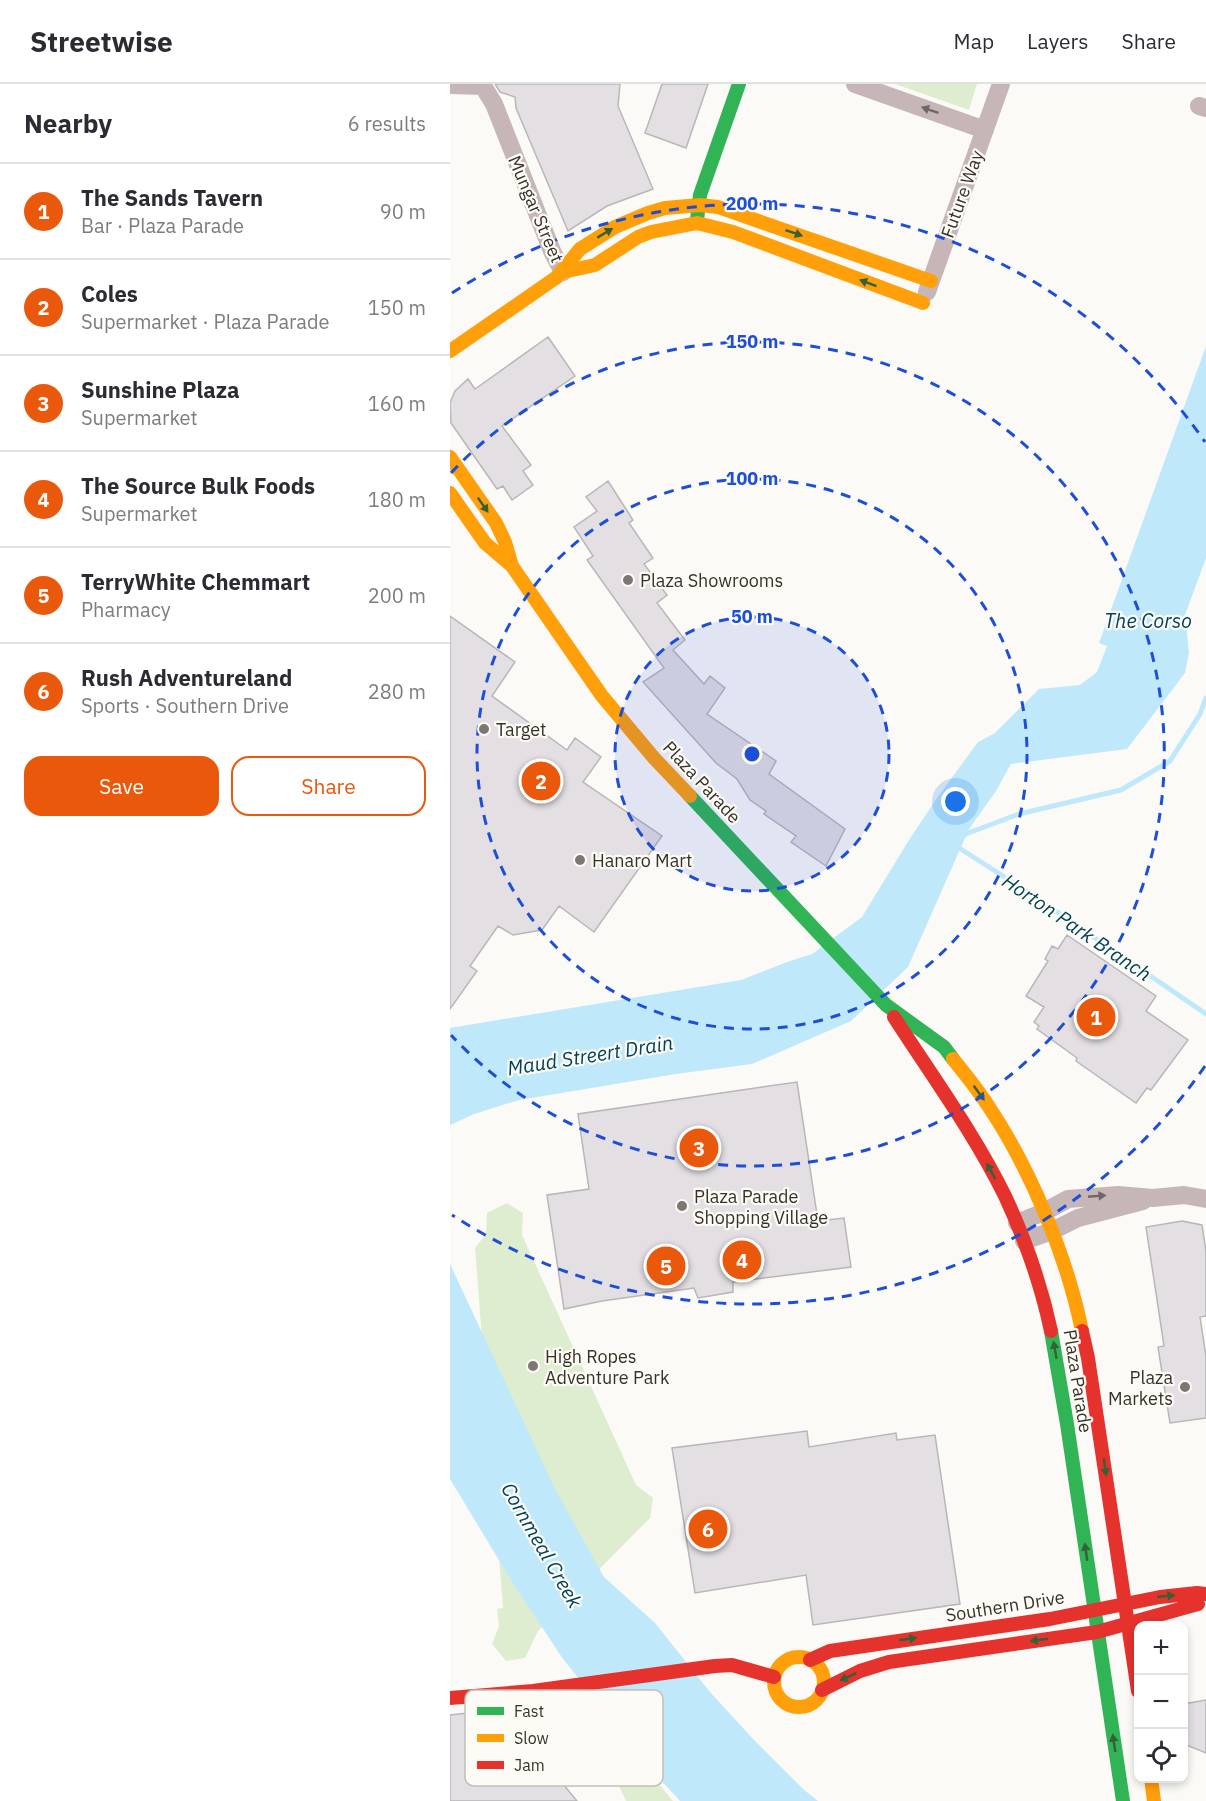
<!DOCTYPE html>
<html lang="en">
<head>
<meta charset="utf-8">
<style>
	:root { --surface:#fff; --page:#f2f2f3; --text:#2b2b33; --muted:#7c7c81; --line:#e1e1e2; --accent:#ea580c }
	body { margin:0; font-family:"IBM Plex Sans",sans-serif; background:var(--page); color:var(--text) }
	.controls { position:absolute; right:18px; bottom:18px; display:grid; overflow:hidden; border-radius:12px; box-shadow:0 3px 9px #0003 }
	.controls button { width:54px; height:54px; display:grid; place-items:center; padding:0; border:0; border-bottom:2px solid var(--line); background:var(--surface); color:var(--text); font:30px sans-serif }
	.you { position:absolute; left:506px; top:718px; width:21px; height:21px; margin:-15px; border:4px solid #fff; border-radius:50%; background:#1a73e8; box-shadow:0 0 0 9px #1a73e833 }
	.badge { display:grid; place-items:center; width:39px; height:39px; border-radius:50%; background:var(--accent); color:#fff; font-size:20px; font-weight:700 }
	.pin { position:absolute; translate:-50% -50%; border:3px solid #fff; box-shadow:0 2px 6px #0006 }
	.list { margin:0; padding:0; list-style:none }
	h2 { display:flex; justify-content:space-between; align-items:center; height:78px; margin:0; padding:0 24px; font-size:26px }
	h2 small { font-size:20px; font-weight:400; color:var(--muted) }
	.list li { display:grid; grid-template-columns:39px 1fr auto; gap:18px; align-items:center; box-sizing:border-box; height:96px; padding:0 24px; border-top:2px solid var(--line) }
	.list b { display:block; font-size:22px; white-space:nowrap }
	.list p { margin:0; font-size:20px; white-space:nowrap; color:var(--muted) }
	.list em { font-size:20px; font-style:normal; color:var(--muted) }
	.actions { display:flex; gap:12px; padding:18px 24px }
	.actions a { flex:1; padding:14px 0; border:2px solid var(--accent); border-radius:18px; text-align:center; font-size:21px; color:var(--accent) }
	.actions .main { background:var(--accent); color:#fff }
	.icon { flex:none; width:33px; height:33px; fill:none; stroke:currentColor; stroke-width:2; stroke-linecap:round; stroke-linejoin:round }
	.map { position:relative; flex:none; width:756px; height:1717px; overflow:hidden }
	header { display:flex; align-items:center; gap:36px; box-sizing:border-box; height:84px; padding:0 30px; background:var(--surface); border-bottom:2px solid var(--line) }
	header strong { font-size:28px }
	nav { display:flex; gap:33px; margin-inline-start:auto; font-size:21px }
	main { display:flex }
	aside { flex:1; background:var(--surface) }
	.map>svg:first-child { display:block }
</style>
</head>
<body>
<header>
<strong>Streetwise</strong>
<nav><a>Map</a><a>Layers</a><a>Share</a></nav>
</header>
<main>
<aside>
<h2>Nearby<small>6 results</small></h2>
<ul class="list">
<li><span class="badge">1</span><div><b>The Sands Tavern</b><p>Bar · Plaza Parade</p></div><em>90 m</em></li>
<li><span class="badge">2</span><div><b>Coles</b><p>Supermarket · Plaza Parade</p></div><em>150 m</em></li>
<li><span class="badge">3</span><div><b>Sunshine Plaza</b><p>Supermarket</p></div><em>160 m</em></li>
<li><span class="badge">4</span><div><b>The Source Bulk Foods</b><p>Supermarket</p></div><em>180 m</em></li>
<li><span class="badge">5</span><div><b>TerryWhite Chemmart</b><p>Pharmacy</p></div><em>200 m</em></li>
<li><span class="badge">6</span><div><b>Rush Adventureland</b><p>Sports · Southern Drive</p></div><em>280 m</em></li>
</ul>
<div class="actions"><a class="main">Save</a><a>Share</a></div>
</aside>
<div class="map">
<svg width="756" height="1717" viewBox="0 0 756 1717">
	<rect width="100%" height="100%" fill="#fcfaf7"/>
	<path fill="#deedcf" d="M445 0H527L519 26Z
		M57 1119 73 1129 72 1151 186 1401 203 1414 200 1434 88 1547 75 1574 56 1577 42 1560 49 1542 47 1525 53 1524 25 1164 36 1150 37 1129Z
		M129 1615H139L223 1717H176Z"/>
	<path fill="#bfe8fb" d="M756 262V474L735 531 739 569 735 589 677 665 561 680 546 707 519 745 458 883 401 937 302 980 226 990 69 1016 24 1030 0 1041V944L291 896 337 878 362 870 412 833 459 756 487 714 528 658 545 649 589 605 630 601 647 588 657 562 649 559Z
		M0 1180 105 1405 154 1493 205 1539 260 1608 304 1656 353 1705 368 1717H230L208 1693 113 1575 64 1501 0 1395Z"/>
	<g fill="none" stroke-linecap="round" stroke-linejoin="round">
		<path stroke="#bfe8fb" stroke-width="5" d="M513 751 569 730 671 706 720 677 750 630 756 614
			M506 762 578 808 756 930"/>
	</g>
	<path fill="#e3dfe2" stroke="#b9b6b9" stroke-width="1.5" d="M45 0H170L168 22 203 105 157 122 118 147 66 24 65 13 50 8Z
		M212 0H258L236 64 195 49Z
		M98 253 125 292 52 342 81 381 73 387 83 401 62 416 53 402 47 405 1 339 0 319 5 307 18 295 25 305Z
		M158 397 183 436 179 439 203 474 194 480 217 511 207 519 235 556 223 566 254 600 260 592 275 604 257 630 326 677 319 690 395 745 376 782 341 758 346 752 314 730 316 727 300 716 287 695 266 679 193 598 214 584 137 476 143 472 124 443 147 427 136 413Z
		M0 532 65 578 42 612 117 666 125 654 151 673 133 698 212 752 144 848 109 822 92 846 63 851 48 842 20 882 27 887 0 925Z
		M617 851 706 912 696 927 738 956 701 1006 697 1004 686 1019 626 977 627 974 587 945 589 942 584 938 594 923 576 912 598 877 595 875 602 862 608 865Z
		M347 998 368 1137 394 1134 401 1183 283 1198V1208L248 1214 244 1204 152 1217 114 1225 97 1111 139 1105 128 1030Z
		M732 1137 752 1141 756 1167V1232L750 1233 756 1272V1334L720 1339 708 1263 714 1262 696 1143Z
		M357 1347 359 1363 446 1349 447 1356 485 1351 510 1520 363 1541 356 1491 245 1509 222 1364Z
		M756 1616V1669L734 1660V1620Z
		M53 1625 86 1666 95 1659 108 1676 99 1683 127 1717H0V1631Z"/>
	<g fill="none" stroke-linecap="round" stroke-linejoin="round">
		<path stroke="#c6b6b8" stroke-width="18" d="M405 0 535 46
			M0 1 33 2
			M33 2 44 20 102 167 113 188
			M749 22 756 24
			M477 208 551 0
			M567 1139 594 1128 618 1115 668 1111 703 1114 734 1111 756 1115
			M574 1157 602 1147 628 1134 693 1117"/>
		<path stroke="#30b455" stroke-width="14" d="M247 136 250 111 289 0
			M240 712 436 921 494 963 503 975
			M601 1247 617 1340 673 1717"/>
		<path stroke="#ff9f0a" stroke-width="14" d="M113 188 145 181 188 153 201 148 247 139 283 148 473 219
			M0 267 107 193 130 165 165 143 198 129 215 124 250 121 268 123 481 197
			M0 373 46 439 55 458 62 482
			M0 409 35 459 62 482 152 612 204 674 240 712
			M503 975C516 991 528 1006 539 1023 581 1086 617 1173 632 1247
			M324 1598a25 25 0 1 1 50 0a25 25 0 1 1-50 0Z
			M701 1694 704 1717"/>
		<path stroke="#e5322d" stroke-width="14" d="M444 933C482 992 524 1049 555 1112 575 1155 591 1200 601 1247
			M632 1247 638 1274 688 1607
			M360 1576 380 1567 600 1535 710 1513 747 1509 756 1510
			M372 1606 410 1587 439 1578 647 1548 748 1520
			M0 1614 83 1607 265 1582 282 1581 324 1593"/>
	</g>
	<defs><path id="oneway-solid" d="M-6-.8H1V-3.2L6.5 0L1 3.2V.8H-6Z" transform="scale(1.5)"/></defs>
	<g fill="#706762">
		<use href="#oneway-solid" transform="translate(480 26) rotate(-161)"/>
		<use href="#oneway-solid" transform="translate(647 1112) rotate(-5)"/>
	</g>
	<g fill="#356038">
		<use href="#oneway-solid" transform="translate(155 149) rotate(-31)"/>
		<use href="#oneway-solid" transform="translate(344 149) rotate(19)"/>
		<use href="#oneway-solid" transform="translate(418 199) rotate(-159)"/>
		<use href="#oneway-solid" transform="translate(33 421) rotate(55)"/>
		<use href="#oneway-solid" transform="translate(529 1009) rotate(54)"/>
		<use href="#oneway-solid" transform="translate(541 1087) rotate(-119)"/>
		<use href="#oneway-solid" transform="translate(605 1266) rotate(-100)"/>
		<use href="#oneway-solid" transform="translate(655 1383) rotate(82)"/>
		<use href="#oneway-solid" transform="translate(636 1468) rotate(-98)"/>
		<use href="#oneway-solid" transform="translate(716 1512) rotate(-6)"/>
		<use href="#oneway-solid" transform="translate(458 1555) rotate(-8)"/>
		<use href="#oneway-solid" transform="translate(589 1556) rotate(172)"/>
		<use href="#oneway-solid" transform="translate(398 1593) rotate(155)"/>
		<use href="#oneway-solid" transform="translate(664 1659) rotate(-99)"/>
	</g>
	<circle cx="302" cy="670" r="137" fill="#1d4ed8" fill-opacity=".12"/>
	<g fill="none" stroke="#1d4ed8" stroke-width="3" stroke-dasharray="10 8">
		<circle cx="302" cy="670" r="137"/>
		<circle cx="302" cy="670" r="275"/>
		<path d="M1 389A412 412 0 1 1 1 951"/>
		<path d="M755 982A550 550 0 0 1 2 1131M2 209A550 550 0 0 1 755 358"/>
	</g>
	<g fill="#7c7871" stroke="#fdfbf6" stroke-width="2">
		<circle cx="178" cy="496" r="6"/>
		<circle cx="34" cy="645" r="6"/>
		<circle cx="130" cy="776" r="6"/>
		<circle cx="232" cy="1122" r="6"/>
		<circle cx="83" cy="1282" r="6"/>
		<circle cx="735" cy="1303" r="6"/>
	</g>
	<g text-anchor="middle" dominant-baseline="central" stroke-width="4.5" stroke-linejoin="round" paint-order="stroke">
		<g font-size="18" fill="#373229" stroke="#fdfbf6">
			<text transform="translate(512 110) rotate(-70)">Future Way</text>
			<text transform="translate(86 125) rotate(67)">Mungar Street</text>
			<text transform="translate(252 698) rotate(47)">Plaza Parade</text>
			<text transform="translate(628 1297) rotate(81)">Plaza Parade</text>
			<text transform="translate(555 1522) rotate(-9)">Southern Drive</text>
		</g>
		<g font-size="18" fill="#373229" stroke="#fdfbf6" text-anchor="start">
			<text x="190" y="496">Plaza Showrooms</text>
			<text x="46" y="645">Target</text>
			<text x="142" y="776">Hanaro Mart</text>
			<text x="244" y="1112">Plaza Parade<tspan x="244" dy="21">Shopping Village</tspan></text>
			<text x="95" y="1272">High Ropes<tspan x="95" dy="21">Adventure Park</tspan></text>
			<text x="723" y="1293" text-anchor="end">Plaza<tspan x="723" dy="21">Markets</tspan></text>
		</g>
		<g font-size="20" font-style="italic" fill="#00425a" stroke="#fdfbf6">
			<text x="698" y="536">The Corso</text>
			<text transform="translate(627 843) rotate(34)">Horton Park Branch</text>
			<text transform="translate(140 971) rotate(-9)">Maud Streert Drain</text>
			<text transform="translate(92 1461) rotate(60)">Cornmeal Creek</text>
		</g>
	</g>
	<rect x="15" y="1606" width="198" height="96" rx="9" fill="#fdfbf6" stroke="#c2bfb8" stroke-width="1.5"/>
	<rect x="27" y="1623" width="27" height="8" fill="#30b455"/>
	<rect x="27" y="1650" width="27" height="8" fill="#ff9f0a"/>
	<rect x="27" y="1677" width="27" height="8" fill="#e5322d"/>
	<g font-size="16" fill="#373229">
		<text x="64" y="1633">Fast</text>
		<text x="64" y="1660">Slow</text>
		<text x="64" y="1687">Jam</text>
	</g>
	<circle cx="302" cy="670" r="9" fill="#1d4ed8" stroke="#fdfbf6" stroke-width="3"/>
	<g font-size="18" text-anchor="middle" font-weight="bold" fill="#1d4ed8" stroke="#fdfbf6" stroke-width="4.5" stroke-linejoin="round" paint-order="stroke">
		<text x="302" y="126">200 m</text>
		<text x="302" y="264">150 m</text>
		<text x="302" y="401">100 m</text>
		<text x="302" y="539">50 m</text>
	</g>
</svg>
<div class="controls">
<button>+</button>
<button>−</button>
<button><svg class="icon" aria-label="locate" viewBox="0 0 24 24"><circle cx="12" cy="12" r="6"/><path d="M12 2v4M12 18v4M2 12h4M18 12h4"/></svg></button>
</div>
<div class="you"></div>
<div class="pin badge" style="left:646px;top:933px">1</div>
<div class="pin badge" style="left:91px;top:697px">2</div>
<div class="pin badge" style="left:249px;top:1064px">3</div>
<div class="pin badge" style="left:292px;top:1176px">4</div>
<div class="pin badge" style="left:216px;top:1182px">5</div>
<div class="pin badge" style="left:258px;top:1445px">6</div>
</div>
</main>
</body>
</html>
